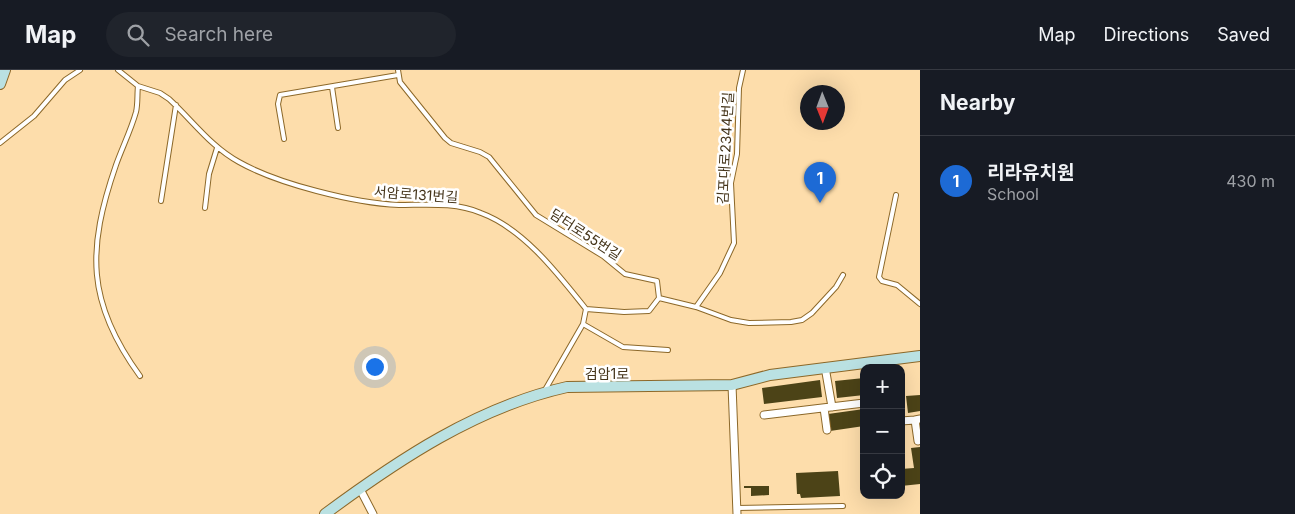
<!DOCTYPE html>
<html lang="en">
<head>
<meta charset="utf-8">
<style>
	:root { --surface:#171b24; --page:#20242c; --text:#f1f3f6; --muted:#9ea1a6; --line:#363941; --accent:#1d6ad5 }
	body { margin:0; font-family:Inter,"Noto Sans KR",sans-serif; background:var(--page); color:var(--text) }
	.controls { position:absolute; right:15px; bottom:15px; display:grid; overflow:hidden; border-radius:10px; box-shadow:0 5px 20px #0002 }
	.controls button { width:45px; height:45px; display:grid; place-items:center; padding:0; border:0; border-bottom:1px solid var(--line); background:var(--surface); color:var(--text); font:25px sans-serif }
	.compass { position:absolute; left:800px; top:15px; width:45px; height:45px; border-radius:50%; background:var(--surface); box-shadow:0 5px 20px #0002; rotate:179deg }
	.you { position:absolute; left:374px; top:296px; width:18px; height:18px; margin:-12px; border:4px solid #fff; border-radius:50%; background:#1a73e8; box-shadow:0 0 0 8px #1a73e833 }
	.badge { display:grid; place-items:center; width:32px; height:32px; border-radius:50%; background:var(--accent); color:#fff; font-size:16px; font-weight:700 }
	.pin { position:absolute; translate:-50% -41px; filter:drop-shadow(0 1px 2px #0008) }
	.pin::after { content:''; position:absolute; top:26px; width:18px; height:15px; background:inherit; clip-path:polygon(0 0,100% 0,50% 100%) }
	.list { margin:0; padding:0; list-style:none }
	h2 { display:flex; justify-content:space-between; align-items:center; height:65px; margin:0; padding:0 20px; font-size:21px }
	h2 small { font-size:16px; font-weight:400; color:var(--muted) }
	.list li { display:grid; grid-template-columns:32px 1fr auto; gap:15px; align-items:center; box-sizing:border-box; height:90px; padding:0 20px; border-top:1px solid var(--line) }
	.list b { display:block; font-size:19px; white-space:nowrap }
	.list p { margin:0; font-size:16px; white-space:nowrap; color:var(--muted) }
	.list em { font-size:16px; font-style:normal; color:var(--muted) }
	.icon { flex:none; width:28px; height:28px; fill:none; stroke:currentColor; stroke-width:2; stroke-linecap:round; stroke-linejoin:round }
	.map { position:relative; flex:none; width:920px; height:444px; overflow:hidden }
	header { display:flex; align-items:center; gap:30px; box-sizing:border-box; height:70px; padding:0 25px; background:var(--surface); border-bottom:1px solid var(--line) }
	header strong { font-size:24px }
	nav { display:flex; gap:28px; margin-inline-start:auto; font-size:18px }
	.search { width:350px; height:45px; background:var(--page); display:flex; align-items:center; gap:12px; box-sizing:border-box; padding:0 18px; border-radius:28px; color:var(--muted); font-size:19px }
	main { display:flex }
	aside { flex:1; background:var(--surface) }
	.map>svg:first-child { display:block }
</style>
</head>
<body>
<header>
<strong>Map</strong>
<div class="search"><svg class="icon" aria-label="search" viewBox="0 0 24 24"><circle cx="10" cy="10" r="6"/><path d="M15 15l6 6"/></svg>Search here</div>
<nav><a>Map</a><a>Directions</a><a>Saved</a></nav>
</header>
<main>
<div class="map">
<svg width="920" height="444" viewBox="0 0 920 444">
	<rect width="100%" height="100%" fill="#fdddab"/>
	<path fill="#4c4317" d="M864 308V325L837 328 835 311Z
		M820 310 822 327 764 334 762 318Z
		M920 325V341L908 343 906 326Z
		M864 339V356L830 361 828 344Z
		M920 377V414L901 416V399L914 398 911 378Z
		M838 401 840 426 801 428 800 424H797L796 403Z
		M860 409H864V421H861Z
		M744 416H769V425L751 426V418H744Z"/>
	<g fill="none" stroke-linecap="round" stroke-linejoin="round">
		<g stroke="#8c6829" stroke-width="6">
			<path id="lane" d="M118 0 138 16 160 23 169 29C192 50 211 77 239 92 278 114 354 133 399 135 426 135 455 132 481 143 524 159 558 204 586 239
				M398 0 400 12 445 68 451 73 480 82 489 87 536 145 603 186 625 204 657 211 659 228 696 237 731 250 749 253 791 252 802 250 812 243 836 217 843 205
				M138 16C137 24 138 34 136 42 131 60 122 78 116 95 87 179 86 232 140 306
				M332 17 338 58
				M284 69 278 34 280 25 398 5
				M0 73 34 46 65 10 80 0
				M896 125 879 207 882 211 897 215 920 234
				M161 131 176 35
				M205 138 209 104 217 78
				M696 237 720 203 734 173 731 113 737 84 739 18 743 0
				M583 254 623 277 668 280
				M545 320 583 254 586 239 624 242 649 241 659 228
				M737 438 843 436"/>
		</g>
		<g stroke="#8c6829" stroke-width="9">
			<path id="street" d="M825 297 832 337
				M732 315 737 444
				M824 338 827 360
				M764 345 864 333
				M901 351 915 350
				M918 371 915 350 920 349
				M360 419 373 444"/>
		</g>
		<g stroke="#8c6829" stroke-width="12">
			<path id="secondary" d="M0 14 5 0
				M325 444C398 390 477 337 567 317L732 315 770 305 920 286"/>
		</g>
		<use href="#lane" stroke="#fff" stroke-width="4"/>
		<use href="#street" stroke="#fff" stroke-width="7"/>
		<use href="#secondary" stroke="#bae1e2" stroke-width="10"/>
	</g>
	<g text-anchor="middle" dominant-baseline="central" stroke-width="5" stroke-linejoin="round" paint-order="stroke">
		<g font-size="14" fill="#45351b" stroke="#fff">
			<text transform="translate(725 78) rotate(-87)">김포대로2344번길</text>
			<text transform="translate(416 124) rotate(4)">서암로131번길</text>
			<text transform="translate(586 164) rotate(33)">담터로55번길</text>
			<text x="607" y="303">검암1로</text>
		</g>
	</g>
</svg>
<div class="controls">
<button>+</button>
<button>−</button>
<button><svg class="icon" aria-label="locate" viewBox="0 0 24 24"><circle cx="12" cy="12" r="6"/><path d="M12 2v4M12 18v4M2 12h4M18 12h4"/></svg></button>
</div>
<svg class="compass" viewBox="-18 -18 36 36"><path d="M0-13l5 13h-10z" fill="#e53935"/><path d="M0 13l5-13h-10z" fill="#9ea1a6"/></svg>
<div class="you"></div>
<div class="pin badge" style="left:820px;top:133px">1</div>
</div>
<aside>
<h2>Nearby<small></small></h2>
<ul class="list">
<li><span class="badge">1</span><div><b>리라유치원</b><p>School</p></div><em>430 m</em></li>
</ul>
</aside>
</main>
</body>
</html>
